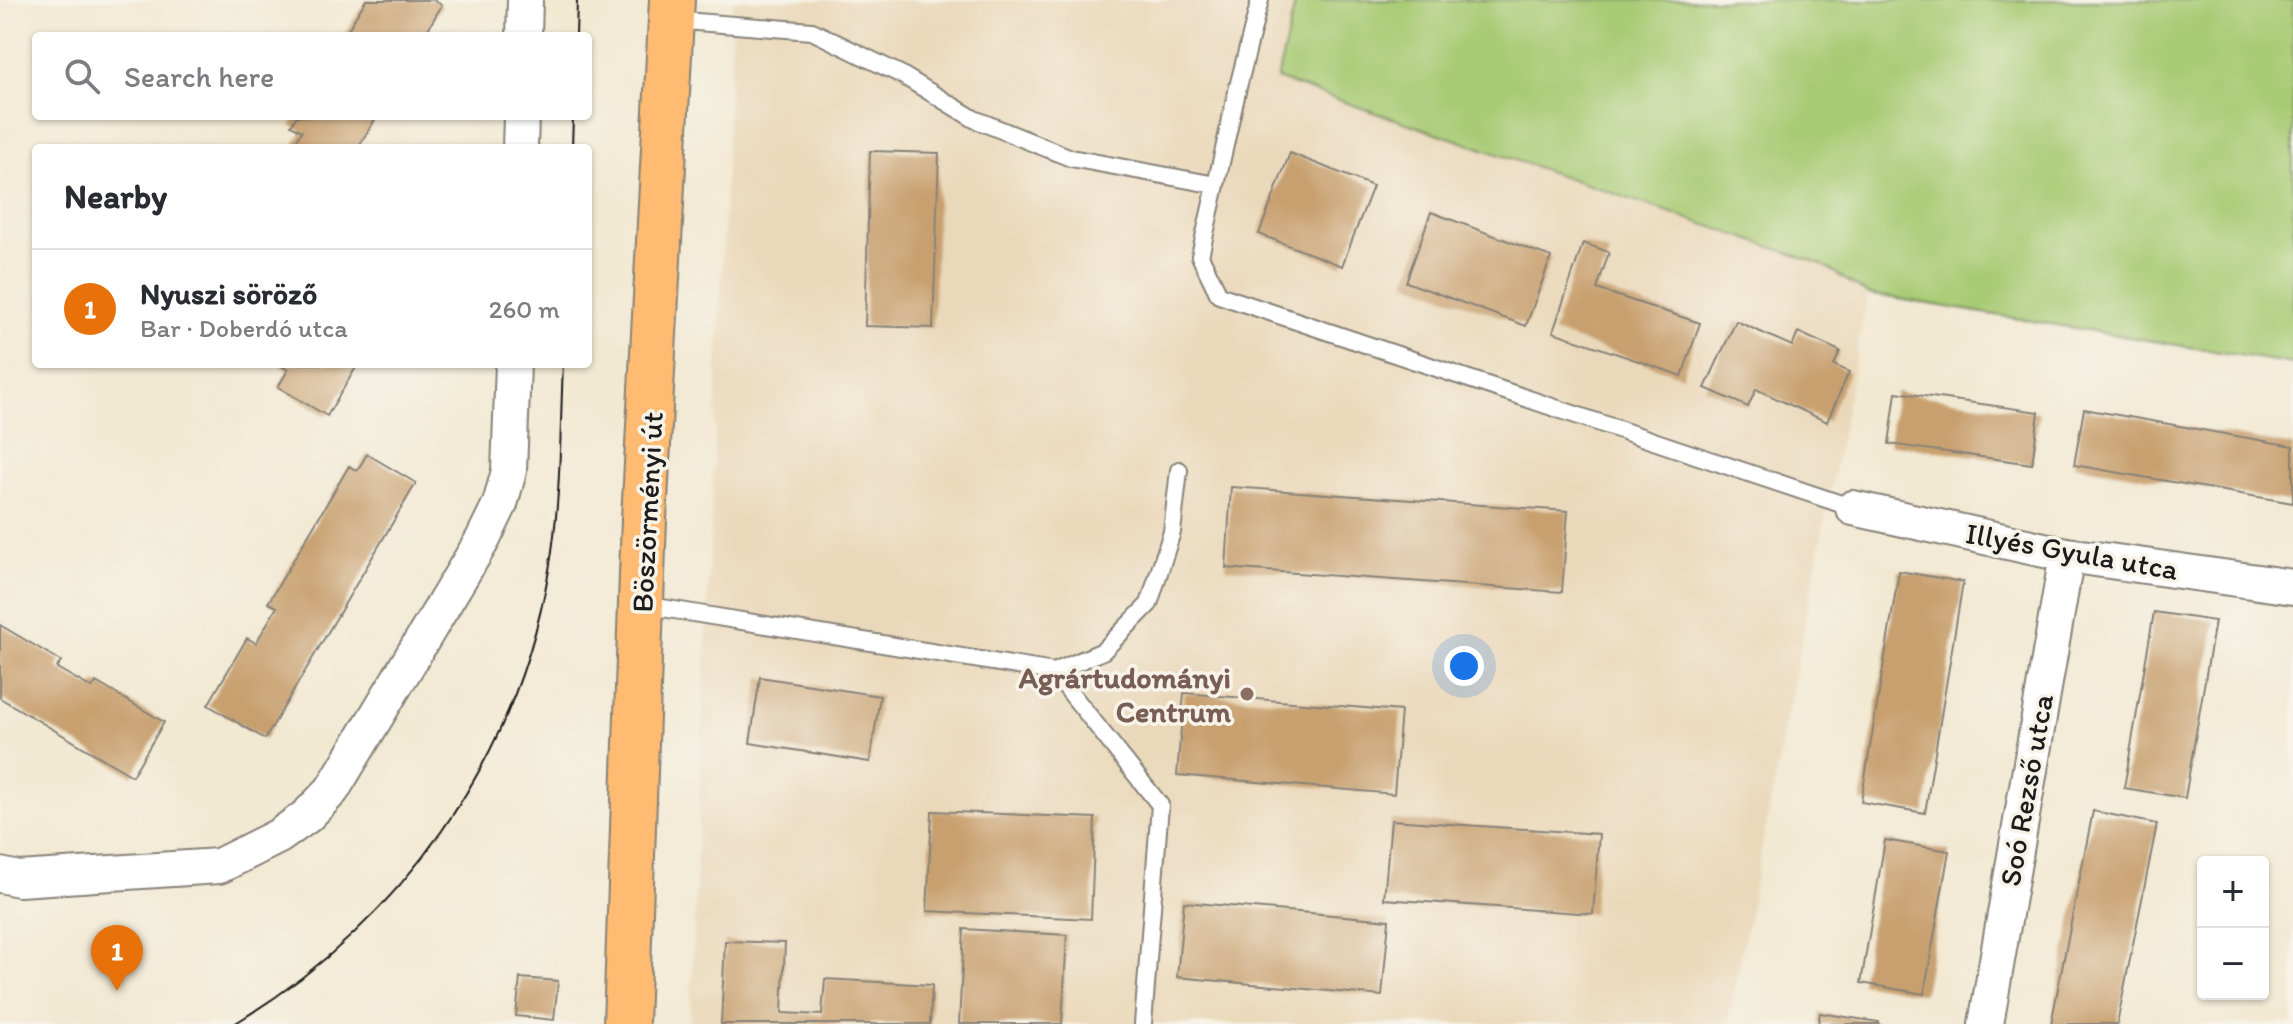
<!DOCTYPE html>
<html lang="en">
<head>
<meta charset="utf-8">
<style>
	:root { --surface:#fff; --page:#f2f2f3; --text:#2b2b33; --muted:#7c7c81; --line:#e1e1e2; --accent:#b5179e }
	body { margin:0; font-family:Itim,sans-serif; background:var(--page); color:var(--text) }
	.controls { position:absolute; right:24px; bottom:24px; display:grid; overflow:hidden; border-radius:8px; box-shadow:0 2px 6px #0004 }
	.controls button { width:72px; height:72px; display:grid; place-items:center; padding:0; border:0; border-bottom:2px solid var(--line); background:var(--surface); color:var(--text); font:40px sans-serif }
	.you { position:absolute; left:1464px; top:666px; width:28px; height:28px; margin:-20px; border:6px solid #fff; border-radius:50%; background:#1a73e8; box-shadow:0 0 0 12px #1a73e833 }
	.badge { display:grid; place-items:center; width:52px; height:52px; border-radius:50%; background:var(--accent); color:#fff; font-size:26px; font-weight:700 }
	.pin { position:absolute; translate:-50% -66px; filter:drop-shadow(0 2px 4px #0008) }
	.pin::after { content:''; position:absolute; top:42px; width:28px; height:24px; background:inherit; clip-path:polygon(0 0,100% 0,50% 100%) }
	.list { margin:0; padding:0; list-style:none }
	h2 { display:flex; justify-content:space-between; align-items:center; height:104px; margin:0; padding:0 32px; font-size:34px }
	h2 small { font-size:26px; font-weight:400; color:var(--muted) }
	.list li { display:grid; grid-template-columns:52px 1fr auto; gap:24px; align-items:center; box-sizing:border-box; height:120px; padding:0 32px; border-top:2px solid var(--line) }
	.list b { display:block; font-size:30px; white-space:nowrap }
	.list p { margin:0; font-size:26px; white-space:nowrap; color:var(--muted) }
	.list em { font-size:26px; font-style:normal; color:var(--muted) }
	.icon { flex:none; width:44px; height:44px; fill:none; stroke:currentColor; stroke-width:2; stroke-linecap:round; stroke-linejoin:round }
	.map { position:relative; flex:none; width:2293px; height:1024px; overflow:hidden }
	.search { position:absolute; background:var(--surface); box-shadow:0 2px 6px #0004; left:32px; top:32px; width:560px; height:88px; display:flex; align-items:center; gap:20px; box-sizing:border-box; padding:0 28px; border-radius:8px; color:var(--muted); font-size:30px }
	.panel { position:absolute; background:var(--surface); box-shadow:0 2px 6px #0004; left:32px; top:144px; width:560px; height:224px; border-radius:8px }
	.map>svg:first-child { display:block }
</style>
</head>
<body>
<div class="map">
<svg width="2293" height="1024" viewBox="0 0 2293 1024">
	<rect width="100%" height="100%" fill="#f7f3e8"/>
	<filter id="ink" filterUnits="userSpaceOnUse"><feTurbulence type="fractalNoise" baseFrequency=".0125" numOctaves="2"/><feDisplacementMap in="SourceGraphic" scale="16" xChannelSelector="R" yChannelSelector="G"/><feConvolveMatrix kernelMatrix="1 2 1 2 8 2 1 2 1" color-interpolation-filters="sRGB"/></filter>
	<filter id="wash" filterUnits="userSpaceOnUse"><feTurbulence type="fractalNoise" baseFrequency=".006" numOctaves="4" result="noise"/><feDisplacementMap in="SourceGraphic" scale="32" xChannelSelector="R" yChannelSelector="G"/><feGaussianBlur stdDeviation="1.8" result="paint"/><feColorMatrix in="noise" values="0 0 0 0 0 0 0 0 0 0 0 0 0 0 0 0 0 1.4 0 .05"/><feComposite in="paint" operator="in"/></filter>
	<g filter="url(#wash)">
		<rect width="100%" height="100%" fill="#f2e9d3"/>
		<path fill="#ead8ba" d="M733 0H2293V364L1868 294 1728 1024H690Z"/>
		<path fill="#a8cb74" stroke="#627448" stroke-width="2" d="M1296 0H2293V364L1868 294 1821 264 1277 79Z"/>
		<g id="blocks">
			<path fill="#c8a06f" d="M366 0H433L442 5 424 36H344Z
				M297 116H377L358 148H292L302 131 291 125Z
				M870 151 939 153 933 328 865 326Z
				M1290 153 1373 186 1342 266 1259 234Z
				M1431 212 1551 257 1526 326 1406 282Z
				M1583 243 1609 252 1597 289 1700 323 1682 376 1553 332Z
				M1736 321 1792 346 1798 332 1840 351 1834 365 1849 372 1827 422 1756 389 1748 407 1705 388Z
				M278 364H358L327 416 278 387 288 370Z
				M1896 392 2039 412 2032 464 1889 444Z
				M2084 409 2293 446V503L2074 465Z
				M367 454 416 483 265 739 208 705 247 638 256 643 277 607 268 603 349 466 357 471Z
				M1231 487 1568 511 1562 592 1226 568Z
				M1899 571 1963 582 1925 813 1861 802Z
				M2154 612 2215 621 2185 798 2124 788Z
				M0 625 61 661 57 668 92 688 96 682 164 722 132 776 0 698Z
				M760 677 880 696 870 762 750 743Z
				M1184 693 1401 711 1394 794 1177 775Z
				M932 811 1095 818 1091 919 927 911Z
				M2093 811 2157 824 2117 1024H2051Z
				M1391 820 1599 834 1593 914 1384 899Z
				M1885 840 1949 851 1924 994 1861 983Z
				M1184 902 1389 920 1382 996 1177 977Z
				M964 929 1067 935 1062 1024H959Z
				M725 941 785 943 782 1013 822 1015 825 979 932 985 930 1024H721Z
				M520 978 558 981 554 1020 516 1016Z
				M1820 1013 1879 1022V1024H1818Z"/>
		</g>
	</g>
	<g filter="url(#ink)">
		<use href="#blocks" fill-opacity="0" stroke="#878278" stroke-width="2"/>
		<g fill="none" stroke-linecap="round" stroke-linejoin="round">
			<g stroke="#878278" stroke-width="20">
				<path id="lane" d="M1260 0 1238 87 1200 256 1219 295 1853 508
					M671 20 812 31 902 75 974 119 1071 158 1216 185
					M644 605 1054 672 1160 805 1143 1024
					M1054 672 1103 651 1149 604 1172 532 1179 470"/>
			</g>
			<g stroke="#878278" stroke-width="38">
				<path id="street" d="M524 36 525 0
					M520 148 521 116
					M1853 508 2067 555 2293 587
					M0 875 19 879 219 866 279 836 307 816 332 790 483 539 500 504 509 471 513 364
					M1986 1024 2067 555"/>
			</g>
			<g stroke="#878278" stroke-width="48">
				<path id="primary" d="M626 1024 644 519 672 0"/>
			</g>
			<use href="#lane" stroke="#fff" stroke-width="16"/>
			<use href="#street" stroke="#fff" stroke-width="34"/>
			<use href="#primary" stroke="#febb71" stroke-width="44"/>
			<path stroke="#1c1c1c" stroke-width="2" d="M576 36 577 0
				M572 148 573 116
				M234 1024C400 924 516 762 549 570 561 502 560 432 563 364"/>
		</g>
	</g>
	<circle fill="#8d6e63" stroke="#f7f3e8" stroke-width="3" cx="1247" cy="694" r="8"/>
	<g text-anchor="middle" dominant-baseline="central" stroke-width="7" stroke-linejoin="round" paint-order="stroke">
		<g font-size="30" fill="#1c1c1c" stroke="#f7f3e8">
			<text transform="translate(647 512) rotate(-87)">Böszörményi út</text>
			<text transform="translate(2072 551) rotate(10)">Illyés Gyula utca</text>
			<text transform="translate(2026 790) rotate(-80)">Soó Rezső utca</text>
		</g>
		<g font-size="30" font-weight="bold" fill="#785e54" stroke="#f7f3e8" text-anchor="end">
			<text x="1231" y="677">Agrártudományi<tspan x="1231" dy="34">Centrum</tspan></text>
		</g>
	</g>
</svg>
<div class="controls">
<button>+</button>
<button>−</button>
</div>
<div class="you"></div>
<div class="pin badge" style="left:117px;top:991px;background:#e8710a">1</div>
<div class="search"><svg class="icon" aria-label="search" viewBox="0 0 24 24"><circle cx="10" cy="10" r="6"/><path d="M15 15l6 6"/></svg>Search here</div>
<section class="panel">
<h2>Nearby<small></small></h2>
<ul class="list">
<li><span class="badge" style="background:#e8710a">1</span><div><b>Nyuszi söröző</b><p>Bar · Doberdó utca</p></div><em>260 m</em></li>
</ul>
</section>
</div>
</body>
</html>
